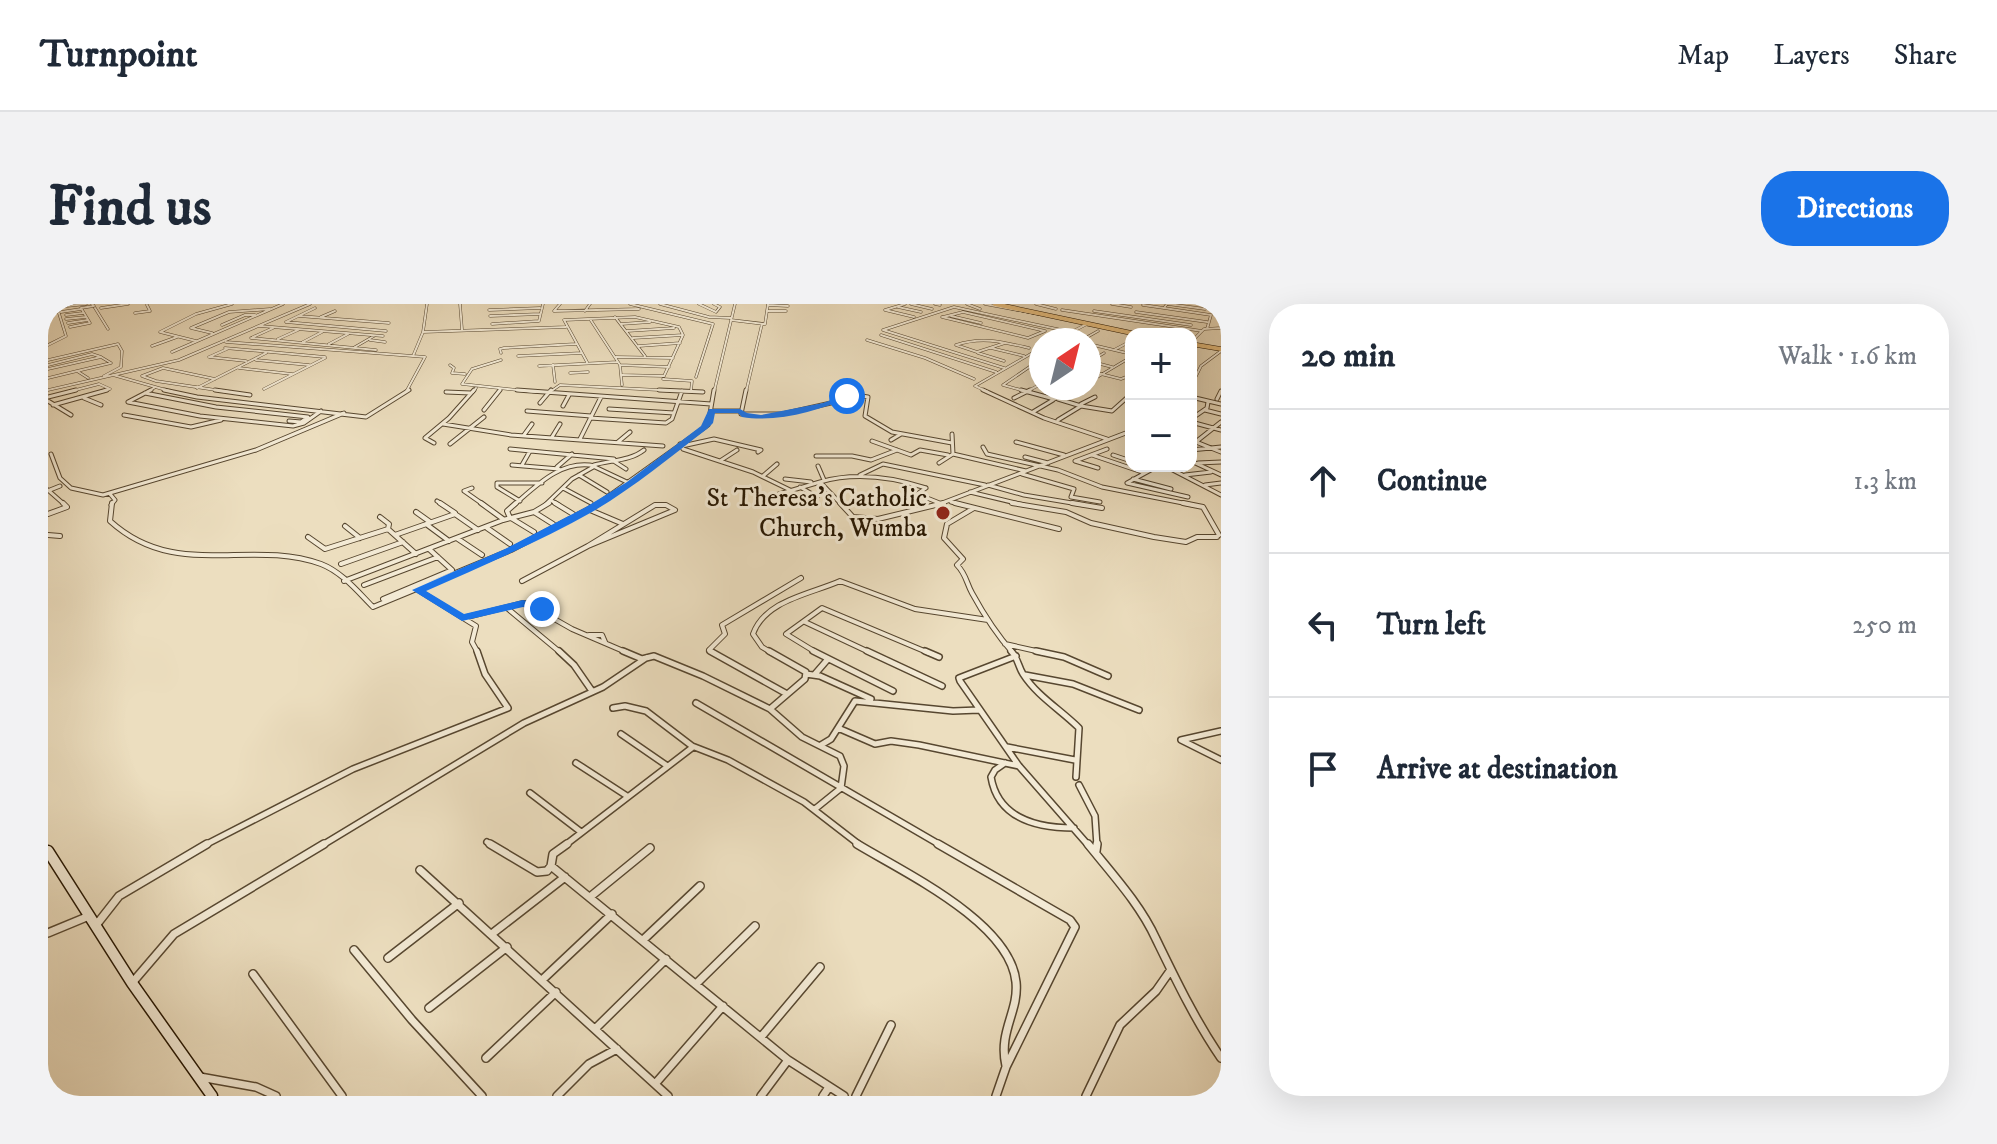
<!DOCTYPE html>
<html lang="en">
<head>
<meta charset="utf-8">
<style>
	:root { --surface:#fff; --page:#f2f2f3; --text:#1f2937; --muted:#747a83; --line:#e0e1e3; --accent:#1a73e8 }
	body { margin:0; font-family:"IM FELL DW Pica",serif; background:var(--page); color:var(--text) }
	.controls { position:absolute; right:24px; top:24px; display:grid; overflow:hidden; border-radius:16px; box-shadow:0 8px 32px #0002 }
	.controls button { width:72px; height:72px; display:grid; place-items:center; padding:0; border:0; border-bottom:2px solid var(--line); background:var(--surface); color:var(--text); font:40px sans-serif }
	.compass { position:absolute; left:981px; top:24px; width:72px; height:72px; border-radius:50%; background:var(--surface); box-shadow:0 8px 32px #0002; rotate:35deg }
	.stop { position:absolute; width:24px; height:24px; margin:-18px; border:6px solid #1a73e8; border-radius:50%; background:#fff }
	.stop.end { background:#1a73e8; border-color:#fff; box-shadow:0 2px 8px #0008 }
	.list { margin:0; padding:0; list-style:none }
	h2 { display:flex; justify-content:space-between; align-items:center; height:104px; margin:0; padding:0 32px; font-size:34px }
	h2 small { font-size:26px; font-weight:400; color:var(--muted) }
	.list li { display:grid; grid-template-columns:52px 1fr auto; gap:24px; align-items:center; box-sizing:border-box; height:144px; padding:0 32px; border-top:2px solid var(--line) }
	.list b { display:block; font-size:30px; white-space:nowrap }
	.list em { font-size:26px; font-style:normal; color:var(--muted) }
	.icon { flex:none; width:44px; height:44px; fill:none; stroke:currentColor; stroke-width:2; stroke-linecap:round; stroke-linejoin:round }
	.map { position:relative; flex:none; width:1173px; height:792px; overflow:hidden; border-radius:32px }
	header { display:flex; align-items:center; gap:48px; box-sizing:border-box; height:112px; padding:0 40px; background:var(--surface); border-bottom:2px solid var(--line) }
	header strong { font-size:38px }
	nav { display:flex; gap:44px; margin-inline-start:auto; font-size:28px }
	.intro { display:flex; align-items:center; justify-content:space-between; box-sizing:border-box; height:192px; padding:0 48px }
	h1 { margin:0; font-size:56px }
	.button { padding:20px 36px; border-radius:32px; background:var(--accent); color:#fff; font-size:28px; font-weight:700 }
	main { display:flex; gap:48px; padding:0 48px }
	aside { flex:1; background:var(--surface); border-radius:32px; box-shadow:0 8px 32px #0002 }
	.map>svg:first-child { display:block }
</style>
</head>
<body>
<header>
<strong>Turnpoint</strong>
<nav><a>Map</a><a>Layers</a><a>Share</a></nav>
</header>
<div class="intro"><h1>Find us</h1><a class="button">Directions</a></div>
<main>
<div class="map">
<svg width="1173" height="792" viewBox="0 0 1173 792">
	<rect width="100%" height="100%" fill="#ecdebf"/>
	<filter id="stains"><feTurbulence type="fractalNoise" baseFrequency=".0025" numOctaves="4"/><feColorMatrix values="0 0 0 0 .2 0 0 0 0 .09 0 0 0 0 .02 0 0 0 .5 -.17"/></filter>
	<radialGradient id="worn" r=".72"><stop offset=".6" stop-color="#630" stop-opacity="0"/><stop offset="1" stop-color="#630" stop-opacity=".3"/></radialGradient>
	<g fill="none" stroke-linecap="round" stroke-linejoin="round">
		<g stroke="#574730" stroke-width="3">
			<path id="minor-far4" d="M412 0 414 25
				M512 0 506 7 591 5
				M582 0 665 20 648 73
				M612 0 661 13 683 14
				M651 0 668 8 672 3 666 0
				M857 0 837 6 866 13
				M863 0 884 5
				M887 0 892 1
				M919 0 932 5
				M937 0 991 10
				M988 0 1008 5
				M1064 0 1083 3
				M1119 0 1116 4 1163 11 1159 25
				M1120 0 1157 5
				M720 1 740 2
				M1095 1 1116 4
				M850 3 873 8
				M0 4 38 0
				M47 4 60 25
				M53 4 80 0
				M441 6 492 4
				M1014 6 1154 27
				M537 7 542 0
				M719 7H738
				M1046 7 1143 21
				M13 8 33 5
				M1088 8 1159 18
				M87 9 102 7 99 1
				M18 11 35 9
				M251 12 341 19
				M442 12 492 10
				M903 12 933 19
				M273 13 287 7
				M567 13 597 52
				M894 13 980 34 997 27
				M895 13 915 8 997 27
				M18 15 38 13
				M542 15 572 61 574 81
				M683 16 717 20 720 0
				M238 18 338 27
				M238 18 267 4
				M20 19 40 16
				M444 20 491 17 495 0
				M573 20 602 18
				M174 21 197 11H207
				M212 22 335 32
				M22 23 42 19 33 4 46 2 44 0
				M579 27 626 24
				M375 28 518 23
				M164 29 143 24 181 8 222 5
				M833 31 948 68
				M205 33 225 24
				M203 34 328 46
				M585 34 635 31
				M230 35 250 26
				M322 36 337 38
				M819 36 877 54 926 75
				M1008 36 1039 20
				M1034 36 1050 27
				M148 37 112 28 148 10 184 0
				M178 38 365 52
				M255 38 274 28
				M1143 38 1156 25 1173 24
				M957 39 929 48 908 41C934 32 955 38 981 44
				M281 40 300 30
				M1041 40 1083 50
				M0 41 18 32 9 3
				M104 42 129 33
				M591 42 632 39
				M307 43 326 32
				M177 44 277 53
				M943 44 976 52
				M179 45 161 53 198 57
				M1066 46 1083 37
				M124 48 235 0
				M453 49 452 45 456 44 528 40
				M930 49 956 57
				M470 52 534 49
				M568 53 625 54
				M0 56 70 40 74 47 73 63 56 72
				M208 56 261 61
				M453 56 424 65 414 80 488 88
				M1041 57 1064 63
				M1043 57 1056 49
				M539 58 516 16 587 13 631 23
				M0 61 44 50 53 53
				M402 61 406 64 404 69 417 70
				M505 61 507 78
				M572 61 621 63
				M491 62 570 58
				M191 64 244 70
				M956 64 835 26 906 3 1023 28
				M0 65 53 53 63 59 29 67
				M1041 67 1073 75 1083 71
				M522 69 540 68
				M65 71 125 88
				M574 71 616 72 635 31 631 23
				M0 74 29 67 40 74
				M167 75 115 64 94 72 108 77 181 88
				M615 75 644 77 643 87
				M1041 78 1083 53
				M1143 82 1153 62 1173 47
				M149 84 218 49
				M216 85 277 54
				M0 86 131 56 262 0
				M20 88 51 80 62 85 52 88
				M99 88 106 84
				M358 88 377 53 365 52 375 28 379 0
				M425 88 428 84
				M502 88 512 81 651 88
				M666 88 687 0
				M698 88 714 20
				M940 88 927 82 993 44
				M978 88 993 80
				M980 88 955 81 993 55
				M1023 88 1032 84"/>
		</g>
		<g stroke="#574730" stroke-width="5">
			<path id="minor-far3" d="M103 86 80 98 152 112 245 122 256 119 273 107
				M116 86 149 93 318 113 361 86
				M167 86 202 91
				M469 86 663 100
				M611 86 655 88
				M698 86 693 110H734L814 92 820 93 817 112 844 128 904 139
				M935 86 996 114 1059 135
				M973 86 1006 95 1028 86
				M398 88 423 89
				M97 89 168 103 260 113 253 118 241 117
				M0 93 28 86
				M1143 93 1173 100
				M36 94 53 101
				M966 94 982 86
				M1010 95 1033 102 1010 116
				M1169 95 1173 87
				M0 97 23 111
				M492 99 503 86
				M1033 100 1047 93
				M5 101 59 86
				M515 102 521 91
				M1033 102 1064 107 1083 90
				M561 105 626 109
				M436 106 452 86
				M1157 106 1173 110
				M479 107 543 112
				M664 107H692
				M985 108 1005 96
				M76 111 143 123 173 116
				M542 114 618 119 624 115 634 87
				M1143 115 1159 104 1160 98
				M1143 118 1173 126
				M395 120 463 131 615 142
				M904 130 905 150
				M476 131 484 120
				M504 133 512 120
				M532 135 553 93
				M843 136 853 130
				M1143 136 1173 148
				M824 137 863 151 872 146 900 151
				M1149 137 1173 118
				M570 138 582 128
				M968 138 1016 151
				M386 139 377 134 401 114 426 86
				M402 140 436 113
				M632 140 635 145 705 168 742 186
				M634 142 666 135 713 146 710 148
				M935 143 939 150 1010 166 1054 183 1145 201
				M462 145 566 155
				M1143 146 1173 143
				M3 150 12 174 23 184 55 191 208 146 296 109
				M1044 151 1097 169
				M1065 151 1083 157
				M768 152H804L823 156 849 146
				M977 153 1000 159
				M564 156 578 165
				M672 157 689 146
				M1143 157 1173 171
				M891 159 905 150 978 167
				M1150 159 1173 158
				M464 161 511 165
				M474 161 482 147
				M546 161C563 156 582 157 596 146
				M770 162 776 176
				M1110 162 1079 179 1140 193
				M1117 162 1173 191
				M509 163 524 150
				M547 163 581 179
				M1050 164 1027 157 1059 145
				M974 170 1026 185 1023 193 1052 198
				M531 171 559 188
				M812 171 835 160 937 181
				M1137 171 1163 168
				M715 172 729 160
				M737 175 763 178
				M1085 175 1123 185
				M940 181 976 191 1036 201
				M1157 181 1173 179
				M752 183 769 193
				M424 184 416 187 436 201
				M515 184 543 199
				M878 184 869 190 894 200
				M0 186 17 201
				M2 186 12 182
				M922 188 976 201
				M62 190 67 196 63 201
				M721 193 772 178
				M389 197 395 201
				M472 197 449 183V179H494
				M504 197 511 201
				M903 198 915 201
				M466 201C489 181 514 155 547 162
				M497 201 524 175 547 162
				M548 201 660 121 666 86
				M607 201H618
				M794 201 772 178C807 168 844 173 878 184
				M889 201 1083 127"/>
		</g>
		<g stroke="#574730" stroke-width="6">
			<path id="minor-far2" d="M64 199 62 217C128 277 200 234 273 260 294 268 310 288 325 303L463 246 552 199
				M392 199 407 209
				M433 199 455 215
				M507 199 525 210
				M792 199 805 213 830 215 896 199
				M907 199 1011 225
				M964 199 1018 208 1043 219 1106 233 1138 238 1149 233H1169
				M1024 199 1054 204
				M1135 199 1155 203 1171 231
				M607 201H618L627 206 540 242Z
				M926 204 899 220 896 234 915 255 909 261C918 270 918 278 924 289 936 311 948 330 965 349
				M542 206 575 220
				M368 208 382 218
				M486 208 505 220
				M0 210 19 203 15 199
				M332 213 341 220 340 225 368 250
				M462 214 459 207 468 199
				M463 214 486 228
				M378 220 401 237
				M297 222 312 234
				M439 224 462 240
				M0 231 12 232
				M347 231 407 210 430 226
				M260 233 277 245 340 225
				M410 235 434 251
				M293 260 355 238
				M296 277 455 216 486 208 501 199
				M474 277 540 242
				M316 281 390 253
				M370 286 428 322 424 338 430 349
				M335 295 404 266 381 245
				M480 300 524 325 580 349
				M459 304 513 349
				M415 314 475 299 483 300
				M757 318 823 349
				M541 331H554L557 338
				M957 340 997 349
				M666 349 661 346 677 330 674 321 753 274
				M724 349 714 343 705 330C717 296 763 290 792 277L867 305 940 316
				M769 349 738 330 774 304 881 349"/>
		</g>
		<g stroke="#574730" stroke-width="8">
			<path id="minor-far1" d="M511 347 526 361 544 387
				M575 347 594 355 606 352 655 372 722 405 754 433 792 452 796 462 793 484 767 505
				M662 347 739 390
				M721 347 758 368 757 375 722 405
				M765 347 845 387
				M819 347 894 382
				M877 347 891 353
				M963 347C970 354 970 362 975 370 989 392 1013 406 1031 424L1028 473
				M988 347 1016 353 1060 372
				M968 352 911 374 912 377 971 462 1041 542
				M758 370 772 372 823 395
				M767 370 780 355
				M977 371 1025 380 1091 406
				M648 399 894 542
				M565 404 577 402 598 407 644 442 680 456 756 498 813 542
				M790 424 827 440 843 437 871 441 971 462
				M1173 427 1133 436 1173 456
				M573 430 618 461
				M773 441 783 435 807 397 905 407 931 406
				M959 443 1027 456
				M528 459 579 492
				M957 459 947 466 943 473C950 515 989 524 1026 524
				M1031 481 1047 512 1049 542
				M482 489 533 528
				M439 538 445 542
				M155 542 305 465 460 404 437 370 429 347
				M273 542 476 419 555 383 598 354
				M516 542 645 443"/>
		</g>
		<g stroke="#574730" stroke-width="10">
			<path id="minor" d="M442 540 489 568 499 567 503 562
				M519 540 505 550 503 562 740 756 796 792
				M809 540C855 568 962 618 968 678 971 708 950 727 958 762
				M890 540 1022 616 1027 623 958 763 948 792
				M1040 540C1064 570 1092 600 1108 635 1128 676 1147 716 1173 754
				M1048 547 1049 540
				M372 566 620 792
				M542 593 602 544
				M49 620 71 592 159 540
				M0 629 41 612
				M445 629 517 573
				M595 636 652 582
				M306 646 364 716 434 792
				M340 654 411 599
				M205 670 294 792
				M494 676 564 610
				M84 679 126 630 276 540
				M648 680 707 622
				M381 704 459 643
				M548 724 618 655
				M713 733 772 663
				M438 754 508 688
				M152 773 208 783 228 792
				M607 780 675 702
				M509 792 541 760 569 745
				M713 792 740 756
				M775 792 781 783
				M808 792 843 721
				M1038 792 1072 721 1108 687 1122 667
				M1170 792 1173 780"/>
		</g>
		<g stroke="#251500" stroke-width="13">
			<path id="secondary" d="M0 547 84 679 164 792"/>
		</g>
		<g stroke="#251500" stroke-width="5">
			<path id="primary" d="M947 0 1088 30
				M1143 40 1173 45"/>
		</g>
		<use href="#minor-far4" stroke="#f3ead5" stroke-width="2"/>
		<use href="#minor-far3" stroke="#f3ead5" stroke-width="3"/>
		<use href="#minor-far2" stroke="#f3ead5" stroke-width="4"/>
		<use href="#minor-far1" stroke="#f3ead5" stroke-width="5"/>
		<use href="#minor" stroke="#f3ead5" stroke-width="7"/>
		<use href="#secondary" stroke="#f3ead5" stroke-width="10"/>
		<use href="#primary" stroke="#e6bf80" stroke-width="4"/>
	</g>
	<path fill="#1a73e8" d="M799 90 802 93C770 107 728 119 694 113L690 109H667L665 119 659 125C621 154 585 184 544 208 491 238 434 262 378 287L416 310 475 296 498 302V307L475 303 414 317 364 286 457 245 538 203 579 178 653 122 661 105H692L699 109 713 111 775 99Z"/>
	<circle fill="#8f2418" stroke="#f3ead5" stroke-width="3" cx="895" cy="209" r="8"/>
	<g text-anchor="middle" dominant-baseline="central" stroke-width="6" stroke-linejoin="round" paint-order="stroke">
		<g font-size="26" fill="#251500" stroke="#f3ead5" text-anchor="end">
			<text x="879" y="194">St Theresa's Catholic<tspan x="879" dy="30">Church, Wumba</tspan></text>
		</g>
	</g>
	<rect width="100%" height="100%" filter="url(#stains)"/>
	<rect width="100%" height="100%" fill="url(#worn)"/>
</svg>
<div class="controls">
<button>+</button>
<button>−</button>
</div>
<svg class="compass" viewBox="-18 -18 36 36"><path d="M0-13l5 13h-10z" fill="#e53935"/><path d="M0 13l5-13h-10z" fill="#747a83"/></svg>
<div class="stop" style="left:799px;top:92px"></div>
<div class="stop end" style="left:494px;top:305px"></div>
</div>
<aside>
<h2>20 min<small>Walk · 1.6 km</small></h2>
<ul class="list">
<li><svg class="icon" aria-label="ahead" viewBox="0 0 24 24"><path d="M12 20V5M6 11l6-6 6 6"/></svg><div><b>Continue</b></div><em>1.3 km</em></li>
<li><svg class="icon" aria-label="left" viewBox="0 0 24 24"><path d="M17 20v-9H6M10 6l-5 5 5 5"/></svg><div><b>Turn left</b></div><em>250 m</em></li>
<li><svg class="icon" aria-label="arrive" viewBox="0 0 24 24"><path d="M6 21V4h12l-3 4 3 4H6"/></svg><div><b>Arrive at destination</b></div></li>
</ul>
</aside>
</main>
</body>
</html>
